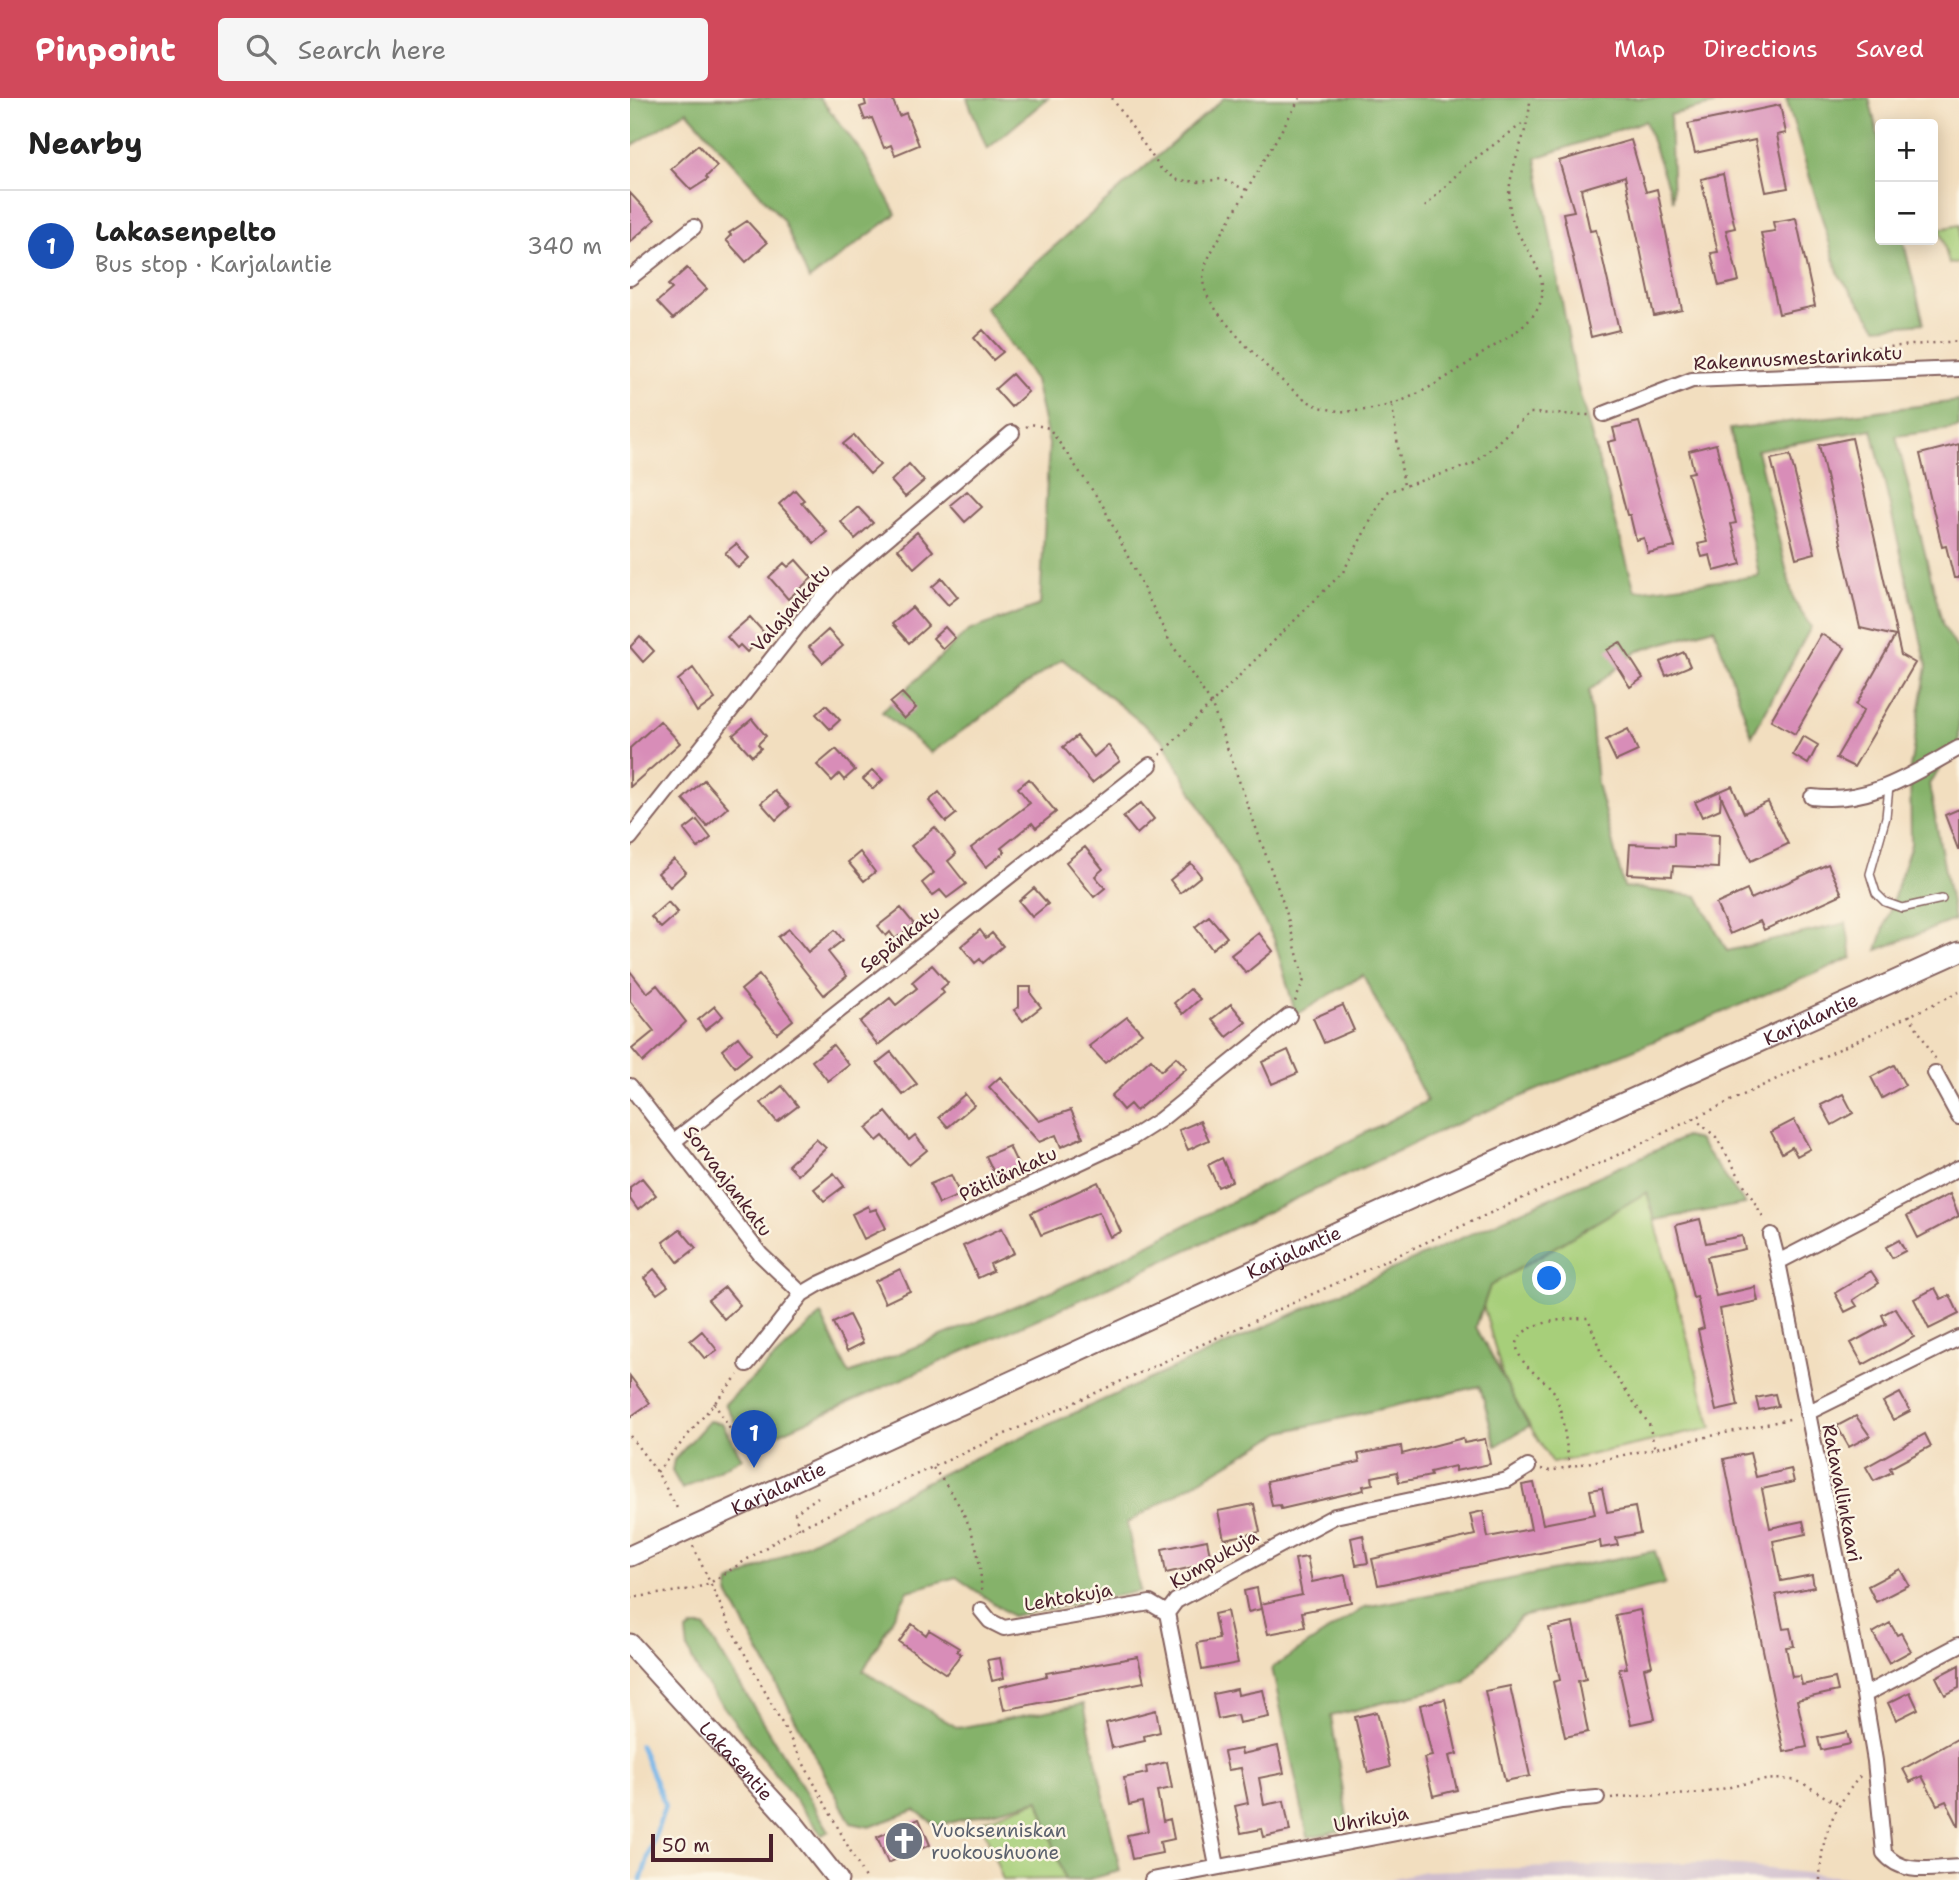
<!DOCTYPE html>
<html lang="en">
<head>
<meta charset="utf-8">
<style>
	:root { --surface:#fff; --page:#f6f6f6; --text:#222; --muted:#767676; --line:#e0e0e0; --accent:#d1495b }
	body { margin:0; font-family:"Shantell Sans",sans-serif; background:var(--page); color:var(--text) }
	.controls { position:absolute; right:21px; top:21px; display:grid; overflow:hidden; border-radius:7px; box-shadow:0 4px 18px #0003 }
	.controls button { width:63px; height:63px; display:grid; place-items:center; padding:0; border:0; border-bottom:2px solid var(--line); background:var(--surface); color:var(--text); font:35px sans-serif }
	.scale { position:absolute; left:21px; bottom:18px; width:122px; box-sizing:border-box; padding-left:7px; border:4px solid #4a1f2b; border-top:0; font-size:19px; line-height:24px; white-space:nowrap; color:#4a1f2b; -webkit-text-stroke:5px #fcf5e5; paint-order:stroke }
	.you { position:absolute; left:920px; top:1181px; width:24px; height:24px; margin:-18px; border:5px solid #fff; border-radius:50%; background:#1a73e8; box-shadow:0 0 0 10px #1a73e833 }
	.badge { display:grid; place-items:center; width:46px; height:46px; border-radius:50%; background:var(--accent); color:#fff; font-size:23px; font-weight:700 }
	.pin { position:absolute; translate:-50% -58px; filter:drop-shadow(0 2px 4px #0008) }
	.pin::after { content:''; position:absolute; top:37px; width:24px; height:21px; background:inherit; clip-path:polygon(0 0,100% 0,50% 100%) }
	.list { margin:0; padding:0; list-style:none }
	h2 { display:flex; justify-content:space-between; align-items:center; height:91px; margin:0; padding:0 28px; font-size:30px }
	h2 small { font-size:23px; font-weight:400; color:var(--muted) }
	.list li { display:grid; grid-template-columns:46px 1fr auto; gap:21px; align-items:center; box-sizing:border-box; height:112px; padding:0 28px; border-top:2px solid var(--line) }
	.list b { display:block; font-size:26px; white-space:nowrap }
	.list p { margin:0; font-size:23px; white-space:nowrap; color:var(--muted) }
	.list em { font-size:23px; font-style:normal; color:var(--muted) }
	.icon { flex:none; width:38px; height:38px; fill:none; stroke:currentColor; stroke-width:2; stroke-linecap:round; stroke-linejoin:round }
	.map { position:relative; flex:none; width:1329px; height:1782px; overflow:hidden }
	header { display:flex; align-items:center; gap:42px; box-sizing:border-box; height:98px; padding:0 35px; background:var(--accent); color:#fff }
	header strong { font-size:33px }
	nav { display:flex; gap:38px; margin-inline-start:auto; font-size:24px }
	.search { width:490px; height:63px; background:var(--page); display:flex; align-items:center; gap:18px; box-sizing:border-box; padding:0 24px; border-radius:7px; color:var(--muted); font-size:26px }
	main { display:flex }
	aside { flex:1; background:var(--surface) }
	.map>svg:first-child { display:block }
</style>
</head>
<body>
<header>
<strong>Pinpoint</strong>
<div class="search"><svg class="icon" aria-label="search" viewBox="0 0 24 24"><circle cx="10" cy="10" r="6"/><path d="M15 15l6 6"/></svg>Search here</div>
<nav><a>Map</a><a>Directions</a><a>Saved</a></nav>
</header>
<main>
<aside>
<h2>Nearby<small></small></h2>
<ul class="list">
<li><span class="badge" style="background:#1a4fb4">1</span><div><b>Lakasenpelto</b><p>Bus stop · Karjalantie</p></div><em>340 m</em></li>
</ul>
</aside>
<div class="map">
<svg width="1329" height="1782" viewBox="0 0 1329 1782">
	<rect width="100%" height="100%" fill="#fcf5e5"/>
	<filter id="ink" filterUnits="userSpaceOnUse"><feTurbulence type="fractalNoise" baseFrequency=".0143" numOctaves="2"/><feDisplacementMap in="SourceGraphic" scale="14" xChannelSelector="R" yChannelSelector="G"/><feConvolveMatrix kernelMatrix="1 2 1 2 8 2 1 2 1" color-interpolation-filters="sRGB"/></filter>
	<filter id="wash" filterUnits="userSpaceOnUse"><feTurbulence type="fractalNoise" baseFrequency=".00686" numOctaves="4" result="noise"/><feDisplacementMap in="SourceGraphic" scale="28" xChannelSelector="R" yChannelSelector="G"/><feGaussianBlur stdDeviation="1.57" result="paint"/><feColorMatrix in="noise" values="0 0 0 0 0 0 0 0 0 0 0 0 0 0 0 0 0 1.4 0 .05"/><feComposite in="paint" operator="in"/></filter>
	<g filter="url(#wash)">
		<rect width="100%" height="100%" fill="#f2debf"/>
		<path fill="#cfbdce" d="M1074 1764 1242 1782H754L795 1773Z"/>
		<path fill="#a7cf7a" stroke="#787752" stroke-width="2" d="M1329 127V164L1319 166 1310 131Z
			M1017 1094 1082 1330 922 1365 875 1286 848 1189Z
			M409 1702 435 1781 373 1782 351 1723Z"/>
		<path fill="#85b26a" stroke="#68684a" stroke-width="2" d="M0 0H190L234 57 266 116 179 182 153 122 57 13 0 49Z
			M337 0H418L357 51Z
			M594 0H1111L1040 17 1043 103 1015 23 906 60 947 286 1005 493 1129 478 1100 331 1329 303V330L1266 338 1313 528 1329 553V645L1299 686 1324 822 1247 852 1281 746 1280 670 1297 568 1242 331 1127 352 1164 503 1181 529 1122 638 1084 530 1008 553 959 593 967 685 994 789 1068 798 1097 853 1216 825 1222 860 819 1029 461 1197 119 1349 95 1306 191 1217 219 1276 453 1180 797 1003 733 877 666 917 644 841 533 642 432 561 301 655 252 614 338 533 410 507 419 346 405 282 355 209Z
			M1156 0H1239L1250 46V142H1273L1294 225 1247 229 1209 177Z
			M1055 1039 1068 1042 1115 1106 1025 1122 1017 1094 860 1188 846 1229 899 1328 866 1348 850 1288 652 1334 497 1425 510 1493 382 1518 326 1479 278 1493 233 1573 328 1630 454 1606 490 1773 455 1782H435L409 1702 307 1728 285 1712 240 1729 221 1725 98 1496 100 1485 327 1368Z
			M79 1323 92 1325 112 1360 52 1391 42 1373 44 1362Z
			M1025 1453 1035 1486 891 1519 835 1584 701 1618 719 1731 678 1739 642 1570 735 1509Z
			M63 1529H75L199 1733 192 1737 70 1578 58 1552 56 1535Z"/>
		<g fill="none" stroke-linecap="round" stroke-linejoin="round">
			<path stroke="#76b5e9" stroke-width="5" d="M10 1647 35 1707 11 1782"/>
		</g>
		<g id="blocks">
			<path fill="#d88db8" d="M234 0H262L269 18 276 15 289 47 265 57 261 47 254 50 242 20 235 22 230 9 236 7Z
				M1150 7 1156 35 1147 37 1158 90 1136 94 1125 42 1065 55 1058 26Z
				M1001 42 1016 94 1027 91 1052 212 1024 218 995 78 951 91 960 133 966 132 989 232 961 239 933 115 944 113 929 63Z
				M68 47 87 68 76 79 78 81 61 92 41 71Z
				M1093 76 1105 130 1096 132 1109 183 1089 188 1081 155 1088 154 1071 81Z
				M0 95 25 122 0 144Z
				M1166 120 1185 208 1149 216 1131 135 1145 133 1143 124Z
				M117 123 137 145 116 164 96 142 101 137 99 135Z
				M57 170 77 191 43 221 27 204 42 191 38 187Z
				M353 232 373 254 363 262 344 240Z
				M382 276 398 294 381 309 365 291Z
				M1009 324 1045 449 1018 455 1014 440 1006 442 1000 417H997L978 344 986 342 983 330Z
				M224 337 250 367 240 376 213 346Z
				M1222 340 1271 557 1285 565 1224 669 1206 660 1234 612 1226 607 1265 538 1230 530 1189 347Z
				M1086 346 1106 425 1101 426 1111 466 1084 473 1080 457 1072 459 1068 446 1077 444 1058 375 1064 374 1059 353Z
				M1329 346V480H1324L1316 448 1312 449 1290 356Z
				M1160 357 1185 455 1166 460 1141 361Z
				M279 366 294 383 275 399 261 383Z
				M165 392 174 402 171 404 197 434 184 445 149 406Z
				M337 393 352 409 335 424 320 407Z
				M228 409 243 425 225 441 211 424Z
				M287 434 303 453 284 470 268 451Z
				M106 446 119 460 108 470 95 455Z
				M166 462 182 480 158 501 139 479 154 465 158 469Z
				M312 480 328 499 318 507 302 489Z
				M282 509 298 528 279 545 262 526Z
				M120 519 136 537 117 554 110 547 107 550 97 539Z
				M315 529 325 540 313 551 303 540Z
				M198 532 213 548 193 565 179 549Z
				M1191 536 1215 550 1165 636 1141 622Z
				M10 538 24 553 13 564 0 549Z
				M990 544 1013 580 1000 589 977 552Z
				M1054 554 1060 568 1036 578 1030 564Z
				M63 570 85 601 67 614 48 582Z
				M272 595 286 610 274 621 260 605Z
				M196 607 210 622 200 631 186 616Z
				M122 621 136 638 128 646 131 650 122 658 103 637Z
				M30 623 50 645 0 689V650Z
				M998 631 1008 653 986 663 976 642Z
				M447 638 464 659 478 647 490 663 462 685 433 649Z
				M1173 638 1188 647 1178 666 1163 657Z
				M206 651 225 672 214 682 209 676 202 683 187 667Z
				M243 672 253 682 243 691 233 681Z
				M399 681 426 714 406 730 402 725 371 750 375 754 356 769 341 750 400 705 388 690Z
				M74 682 98 709 77 728 53 701Z
				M1102 688 1114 715 1138 704 1158 746 1121 763 1091 698 1090 711 1072 719 1065 704Z
				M145 693 160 709 146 722 131 705Z
				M309 694 326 716 316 724 299 703Z
				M511 705 524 721 507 736 493 719Z
				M1329 711V751H1328L1315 717Z
				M67 722 81 740 68 750 54 732Z
				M305 729 326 756 318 763 336 786 317 800 310 792 302 798 292 785 304 775 281 748Z
				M1044 735 1089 737 1088 770 1043 768 1042 778 998 776 1000 746 1044 748Z
				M455 749 473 771 465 778 475 790 464 799 436 764Z
				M230 754 245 774 234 783 218 764Z
				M44 761 56 774 40 789 28 775Z
				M561 765 571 778 550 795 540 782Z
				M1198 766 1212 796 1134 832 1130 823 1100 836 1086 806 1117 792 1121 801Z
				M404 790 418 806 402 819 389 803Z
				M38 804 48 815 31 830 21 819Z
				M271 810 284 826 265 841 260 834 256 838 248 828Z
				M579 818 597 839 582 851 565 829Z
				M159 831 178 854 205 832 213 842 198 854 217 878 194 897 148 839Z
				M350 832 356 840 362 835 373 848 353 865 350 861 345 865 331 848Z
				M629 835 643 853 616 875 601 857Z
				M302 867 318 885 311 891 314 895 248 947 230 924 260 900 266 907 287 890 282 884Z
				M0 873 17 895 27 887 56 924 13 964 2 951 24 933 0 903Z
				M129 877 163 922 147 935 111 892Z
				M389 889H401V896L411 909 393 923 384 912 389 909Z
				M560 891 570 901 553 916 544 905Z
				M601 906 616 924 597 939 582 921Z
				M713 907 724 932 694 945 683 920Z
				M85 908 93 918 75 932 68 922Z
				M497 919 512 935 475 965 459 948Z
				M108 939 121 956 105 969 92 952Z
				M203 947 219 967 198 983 182 963Z
				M658 952 668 975 642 986 632 964Z
				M261 954 287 986 273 997 247 965Z
				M546 959 557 970 506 1013 500 1006 493 1012 481 998 521 961 531 973Z
				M1264 967 1275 987 1252 1000 1241 979Z
				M370 979 409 1023 441 1012 453 1039 431 1049 426 1037 409 1044 359 989Z
				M152 988 168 1008 147 1024 131 1005Z
				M335 996 344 1007 318 1029 309 1019Z
				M1213 996 1223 1015 1202 1027 1191 1007Z
				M256 1014 279 1042 285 1037 297 1052 279 1067 253 1038 247 1043 236 1030Z
				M1164 1022 1180 1051 1167 1058 1162 1049 1152 1055 1141 1034Z
				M570 1023 579 1042 558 1052 549 1032Z
				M186 1041 196 1050 168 1077 158 1067Z
				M379 1048 389 1069 366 1079 356 1058Z
				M592 1060 602 1083 588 1089 578 1067Z
				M204 1075 214 1088 194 1103 184 1091Z
				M321 1077 330 1097 309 1106 300 1086Z
				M12 1080 26 1097 8 1112 0 1101V1089Z
				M468 1084 491 1134 480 1139 469 1114 411 1137 401 1115Z
				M1320 1096 1329 1118 1288 1140 1277 1118Z
				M238 1108 240 1113 246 1111 256 1130 234 1141 222 1116Z
				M1070 1121 1076 1145 1112 1138 1115 1151 1077 1159 1086 1198 1125 1189 1128 1203 1090 1211 1108 1308 1086 1313 1068 1232 1074 1230 1067 1199 1063 1200 1046 1127Z
				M372 1130 384 1155 360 1166 363 1173 348 1180 333 1148Z
				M50 1131 66 1150 48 1164 33 1144Z
				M1269 1142 1275 1153 1262 1160 1256 1149Z
				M24 1171 38 1188 27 1196 14 1180Z
				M270 1171 280 1193 255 1205 245 1183Z
				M1241 1173 1249 1185 1223 1202 1227 1208 1215 1214 1205 1195Z
				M95 1189 110 1207 94 1221 78 1202Z
				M1305 1190 1311 1201 1320 1197 1329 1216 1299 1231 1284 1201Z
				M1265 1210 1284 1239 1233 1267 1221 1245 1256 1226 1252 1217Z
				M219 1217 233 1245 217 1253 203 1225Z
				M72 1233 87 1252 75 1261 60 1243Z
				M0 1278 20 1305 0 1319Z
				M1270 1295 1280 1313 1263 1322 1253 1304Z
				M1145 1296 1148 1308 1129 1312 1126 1300Z
				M1226 1318 1240 1338 1219 1349 1207 1328Z
				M1295 1336 1301 1348 1260 1370 1262 1374 1244 1383 1236 1369Z
				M833 1340 834 1345 855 1341 860 1366 825 1373V1368L800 1374 801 1378 769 1384 767 1374 742 1379 743 1386 733 1388 734 1392 651 1411 650 1407 642 1408 637 1383 730 1364 728 1356 771 1348 772 1356Z
				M1120 1355 1126 1379 1161 1371 1164 1384 1132 1391 1140 1430 1173 1423 1176 1436 1143 1443 1151 1483 1182 1477 1184 1489 1146 1497 1153 1531 1160 1530 1164 1548 1156 1549 1162 1579 1170 1578 1172 1587 1205 1580 1208 1593 1167 1602 1177 1649 1154 1654 1094 1361Z
				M904 1385 913 1426 965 1416 960 1392 972 1390 977 1414 1005 1409 1010 1435 986 1440 988 1447 971 1450 970 1443 748 1487 742 1461 845 1437 840 1416 853 1413 858 1439 901 1431 892 1387Z
				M624 1406 630 1434 594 1441 588 1413Z
				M733 1437 738 1465 726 1467 721 1440Z
				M577 1442 581 1461 571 1463 572 1467 536 1475 532 1451Z
				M677 1459 682 1484 715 1477 721 1504 672 1514 675 1529 638 1536 631 1506 672 1497 665 1461Z
				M1270 1471 1279 1487 1246 1504 1238 1488Z
				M627 1490 631 1511 618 1514 614 1493Z
				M1010 1512 1022 1568 1014 1570 1025 1621 1001 1626 989 1571 997 1570 985 1517Z
				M597 1513 608 1565 572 1572 567 1545 589 1541 584 1516Z
				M943 1525 956 1581 948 1583 958 1634 935 1639 923 1584 930 1582 919 1530Z
				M1260 1525 1267 1537 1271 1535 1281 1553 1259 1565 1243 1535Z
				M282 1526 296 1537 299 1532 329 1550 327 1553 331 1556 316 1576 269 1544Z
				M508 1559 514 1584 374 1612 369 1589 417 1578 416 1575Z
				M370 1560 374 1580 362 1583 357 1562Z
				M1329 1567V1590L1315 1597 1306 1579Z
				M880 1588 900 1678 875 1683 855 1593Z
				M607 1591 608 1597 633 1592 639 1619 609 1625 607 1617 588 1621 583 1596Z
				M1280 1594 1288 1611 1266 1622 1258 1605Z
				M815 1601 827 1656 819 1658 827 1692 803 1698 794 1660 802 1658 790 1607Z
				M526 1612 530 1634 514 1638 515 1643 482 1650 476 1625Z
				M747 1614 760 1669 738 1675 725 1619Z
				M1217 1634 1220 1646 1191 1652 1188 1640Z
				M1329 1640V1729L1316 1703 1307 1707 1292 1678 1280 1684 1273 1671Z
				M648 1648 654 1675 629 1680 634 1707 654 1703 660 1733 634 1739 632 1731 611 1735 605 1708 618 1705 611 1670 598 1672 594 1654 611 1651 612 1656Z
				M537 1664 542 1690 527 1693 533 1723 540 1721 544 1741 530 1744 532 1755 502 1761 497 1737 518 1733 512 1704 499 1707 494 1680 517 1675 516 1669Z
				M289 1721 300 1747 258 1765 247 1739Z"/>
		</g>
	</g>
	<g filter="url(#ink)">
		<use href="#blocks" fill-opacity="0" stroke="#85625f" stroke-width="2"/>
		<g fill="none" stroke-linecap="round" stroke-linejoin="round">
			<g stroke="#85625f" stroke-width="10">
				<path id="lane" d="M1259 689 1256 719 1240 776 1246 795 1255 804 1272 810 1312 801"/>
			</g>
			<g stroke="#85625f" stroke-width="18">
				<path id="street" d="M0 180 64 129
					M974 316 1062 282 1329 271
					M1182 699C1240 706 1280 677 1329 650
					M0 740 170 525 210 480 382 335
					M1305 975 1329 1019
					M0 988 130 1156 172 1196
					M44 1043 520 667
					M1329 1070 1148 1164 1234 1597 1245 1663 1254 1755C1272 1778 1302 1770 1329 1769
					M1141 1137 1148 1164
					M117 1266 172 1196 189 1186 500 1041 530 1022 659 918
					M1177 1315 1329 1240
					M351 1512 360 1523 374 1530 520 1505 537 1515
					M1234 1597 1329 1547
					M587 1768 537 1515 546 1503 705 1418 877 1382 898 1369
					M522 1782 932 1703 967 1700"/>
			</g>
			<g stroke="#85625f" stroke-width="23">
				<g id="secondary">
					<path id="s1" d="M0 1458 753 1113 1329 854"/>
					<path id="s2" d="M0 1546 163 1725 208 1782"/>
				</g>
			</g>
			<path stroke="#85625f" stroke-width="2.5" stroke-dasharray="2 5" stroke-linecap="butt" d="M482 0 531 71 548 82 570 84 591 81 617 92
				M670 0 583 151C576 165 570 176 575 192 582 217 659 295 683 306 690 310 702 312 709 313 765 316 805 287 849 258 872 242 902 229 911 203 919 174 892 149 883 124 868 80 900 43 900 0
				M795 109 835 68 896 23
				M1142 259 1329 243
				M762 308 774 388
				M396 329 401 326 419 330 472 406 539 542 581 605 656 813 674 882 664 906
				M530 657 713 474 756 394 843 366 900 315 960 317
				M1279 917 1306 962
				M1064 1020 1086 1039 1135 1122
				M84 1305 124 1370
				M0 1338 27 1374 47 1410
				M940 1369C936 1350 933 1310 924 1294 916 1282 901 1275 893 1263 866 1225 937 1220 958 1220L973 1260 1019 1326 1025 1351
				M303 1370C335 1409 353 1447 351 1498
				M911 1371 920 1373 1164 1320
				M27 1374 108 1277
				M169 1430 165 1415 188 1399
				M63 1448 102 1532 236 1782
				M0 1500 63 1491 80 1485 160 1434 979 1061 1329 894
				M981 1700C1013 1696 1045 1699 1077 1694 1106 1689 1132 1678 1162 1682 1179 1685 1193 1701 1210 1705
				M1190 1782C1191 1737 1202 1713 1230 1678"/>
			<use href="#lane" stroke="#fff" stroke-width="7"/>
			<use href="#street" stroke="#fff" stroke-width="14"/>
			<use href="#secondary" stroke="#fff" stroke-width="19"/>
		</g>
	</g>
	<defs>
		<g id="church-disc" transform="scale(2.0125)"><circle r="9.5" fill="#6b7280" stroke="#fcf5e5"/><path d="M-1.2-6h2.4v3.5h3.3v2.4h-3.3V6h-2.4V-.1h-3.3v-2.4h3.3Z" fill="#fff"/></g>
	</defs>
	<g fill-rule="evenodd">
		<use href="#church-disc" x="274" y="1743"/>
	</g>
	<g text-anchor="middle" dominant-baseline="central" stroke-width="5" stroke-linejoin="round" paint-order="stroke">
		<g font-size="19" fill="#4a1f2b" stroke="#fcf5e5">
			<text transform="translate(1168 260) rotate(-3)">Rakennusmestarinkatu</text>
			<text transform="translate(161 510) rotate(-49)">Valajankatu</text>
			<text transform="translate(270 841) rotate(-38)">Sepänkatu</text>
			<text stroke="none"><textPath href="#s1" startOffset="1297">Karjalantie</textPath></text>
			<text transform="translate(378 1076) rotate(-25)">Pätilänkatu</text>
			<text transform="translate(98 1083) rotate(53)">Sorvaajankatu</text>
			<text stroke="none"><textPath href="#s1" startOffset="730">Karjalantie</textPath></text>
			<text stroke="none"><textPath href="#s1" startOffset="163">Karjalantie</textPath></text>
			<text transform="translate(1212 1395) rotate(79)">Ratavallinkaari</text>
			<text transform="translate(584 1461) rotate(-30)">Kumpukuja</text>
			<text transform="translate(438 1499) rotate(-10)">Lehtokuja</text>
			<text stroke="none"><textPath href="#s2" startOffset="158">Lakasentie</textPath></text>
			<text transform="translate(741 1721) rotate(-10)">Uhrikuja</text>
		</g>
		<g font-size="19" fill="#5b616d" stroke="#fcf5e5" text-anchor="start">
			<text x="301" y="1732">Vuoksenniskan<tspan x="301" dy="22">ruokoushuone</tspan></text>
		</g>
	</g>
</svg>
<div class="controls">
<button>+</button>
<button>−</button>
</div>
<div class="scale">50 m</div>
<div class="you"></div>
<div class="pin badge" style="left:124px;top:1370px;background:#1a4fb4">1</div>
</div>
</main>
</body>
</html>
